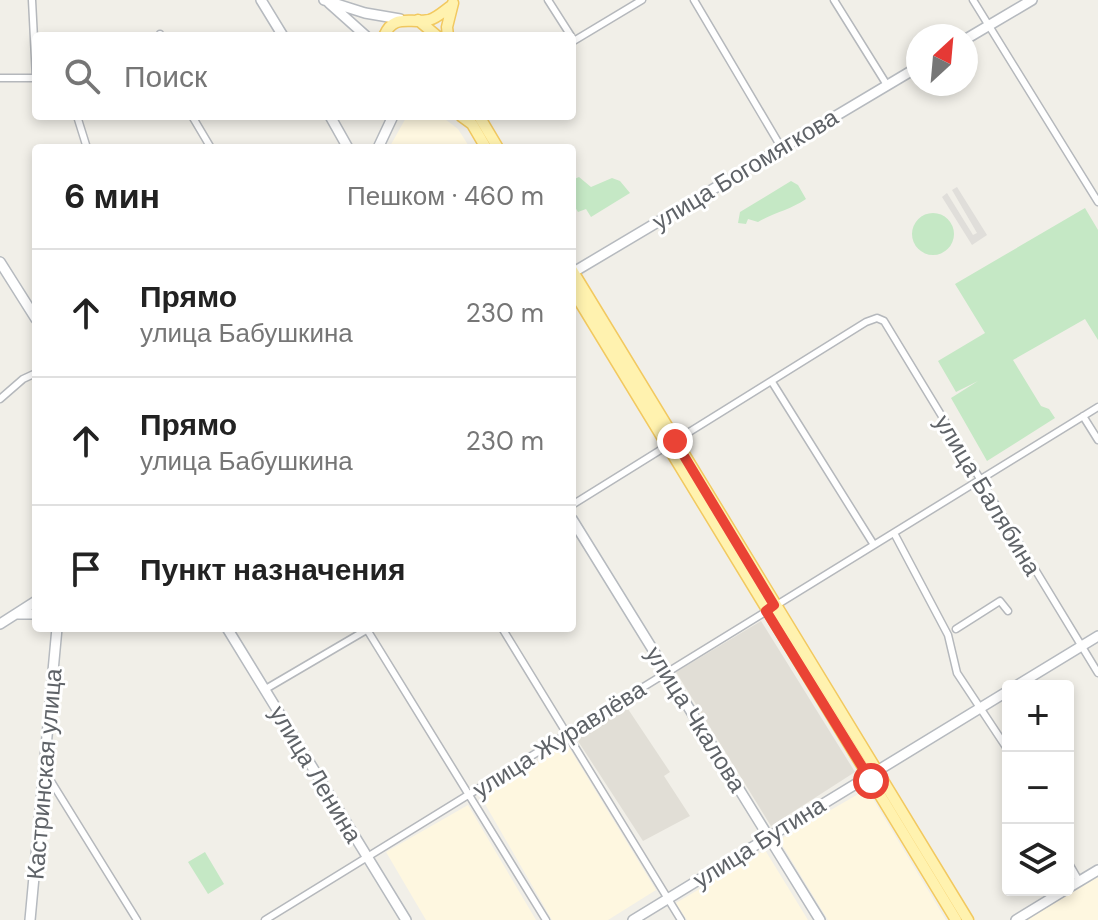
<!DOCTYPE html>
<html lang="ru">
<head>
<meta charset="utf-8">
<style>
	:root { --surface:#fff; --page:#f2f2f2; --text:#222; --muted:#767676; --line:#e0e0e0 }
	body { margin:0; font-family:"DM Sans",sans-serif; background:var(--page); color:var(--text) }
	.controls { position:absolute; right:24px; bottom:24px; display:grid; overflow:hidden; border-radius:8px; box-shadow:0 4px 12px #0003 }
	.controls button { width:72px; height:72px; display:grid; place-items:center; padding:0; border:0; border-bottom:2px solid var(--line); background:var(--surface); color:var(--text); font:40px sans-serif }
	.compass { position:absolute; left:906px; top:24px; width:72px; height:72px; border-radius:50%; background:var(--surface); box-shadow:0 4px 12px #0003; rotate:26deg }
	.stop { position:absolute; width:24px; height:24px; margin:-18px; border:6px solid #ea4335; border-radius:50%; background:#fff }
	.stop.end { background:#ea4335; border-color:#fff; box-shadow:0 2px 8px #0008 }
	.list { margin:0; padding:0; list-style:none }
	h2 { display:flex; justify-content:space-between; align-items:center; height:104px; margin:0; padding:0 32px; font-size:34px }
	h2 small { font-size:26px; font-weight:400; color:var(--muted) }
	.list li { display:grid; grid-template-columns:52px 1fr auto; gap:24px; align-items:center; box-sizing:border-box; height:128px; padding:0 32px; border-top:2px solid var(--line) }
	.list b { display:block; font-size:30px; white-space:nowrap }
	.list p { margin:0; font-size:26px; white-space:nowrap; color:var(--muted) }
	.list em { font-size:26px; font-style:normal; color:var(--muted) }
	.icon { flex:none; width:44px; height:44px; fill:none; stroke:currentColor; stroke-width:2; stroke-linecap:round; stroke-linejoin:round }
	.map { position:relative; flex:none; width:1098px; height:920px; overflow:hidden }
	.search { position:absolute; background:var(--surface); box-shadow:0 4px 12px #0003; left:32px; top:32px; width:544px; height:88px; display:flex; align-items:center; gap:20px; box-sizing:border-box; padding:0 28px; border-radius:8px; color:var(--muted); font-size:30px }
	.panel { position:absolute; background:var(--surface); box-shadow:0 4px 12px #0003; left:32px; top:144px; width:544px; height:488px; border-radius:8px }
	.map>svg:first-child { display:block }
</style>
</head>
<body>
<div class="map">
<svg width="1098" height="920" viewBox="0 0 1098 920">
	<rect width="100%" height="100%" fill="#f1efe8"/>
	<path fill="#fef7e0" d="M407 116H441L458 129 470 148H389Z
		M567 744 656 890 608 920H552L481 797Z
		M867 789 946 920H828L779 840Z
		M468 805 536 920H426L386 852Z
		M765 850 808 920H687L676 903Z
		M1098 877V920H1026Z"/>
	<path fill="#e0deda" d="M957 187 987 235 972 245 942 197 947 193 973 235 977 233 952 190Z"/>
	<path fill="#e1ded6" d="M761 621 855 772 771 826 676 672Z
		M626 706 670 772 664 776 690 816 643 841 576 738Z"/>
	<path fill="#c5e8c5" d="M579 177 591 187 612 178 620 181 630 193 591 217 586 209 578 212 572 202V180Z
		M791 181 798 185 806 199C790 210 775 212 758 222L748 219 746 224 738 223 740 212Z
		M1085 208 1098 230V340L1085 319 1013 360 1041 406 1049 409 1055 418 987 461 951 398 978 381 956 392 938 361 985 333 955 284Z
		M912 234a21 21 0 1 1 42 0a21 21 0 1 1-42 0Z
		M205 852 224 884 208 894 188 862Z"/>
	<g fill="none" stroke-linecap="round" stroke-linejoin="round">
		<g stroke="#b5b8bc" stroke-width="9">
			<path id="street" d="M32 0 36 78
				M548 0 571 36
				M694 0 781 147
				M834 0 887 85
				M973 0 1098 202
				M160 36V34
				M572 42 642 0
				M0 78H35
				M77 116 87 148
				M192 116 211 148
				M772 382 874 545
				M0 399 23 379 36 373
				M1083 416 1098 440
				M572 505 866 322 877 318 884 321 1098 673
				M894 533 948 635 957 673 1008 750
				M366 628 546 920
				M502 628 681 920
				M956 629 1000 601 1008 611
				M264 690 368 629
				M44 770 137 920
				M1068 862 1079 881
				M265 920 1098 407"/>
		</g>
		<g stroke="#b6babf" stroke-width="12">
			<path id="secondary" d="M261 0 283 36
				M324 0 365 13 400 19
				M329 3 366 36
				M966 39 1032 0
				M330 116 348 148
				M378 148 393 116
				M0 262 36 319
				M572 273 918 67
				M572 519 820 920
				M17 614H36
				M0 624 36 601
				M227 628 406 920
				M1016 686 1098 636
				M1068 888 1098 870
				M30 920 57 628
				M633 920 1008 691
				M1016 920 1065 890"/>
		</g>
		<g stroke="#f2c960" stroke-width="13">
			<path id="primary" d="M418 20 437 36
				M384 36C394 13 409 24 429 20 437 18 444 11 451 6
				M448 36 447 27 453 3
				M461 116 472 124 486 148
				M479 116 498 148
				M572 270 968 920
				M572 289 956 920"/>
		</g>
		<use href="#street" stroke="#fff" stroke-width="6"/>
		<use href="#secondary" stroke="#fff" stroke-width="9"/>
		<use href="#primary" stroke="#fff2af" stroke-width="10"/>
	</g>
	<g fill="none" stroke-linecap="round" stroke-linejoin="round">
		<path stroke="#ea4335" stroke-width="10" d="M675 441 774 605 766 611 871 781"/>
	</g>
	<g text-anchor="middle" dominant-baseline="central" stroke-width="6" stroke-linejoin="round" paint-order="stroke">
		<g font-size="24" fill="#5f6368" stroke="#fff">
			<text transform="translate(745 169) rotate(-31)">улица Богомягкова</text>
			<text transform="translate(988 495) rotate(59)">улица Балябина</text>
			<text transform="translate(696 719) rotate(58)">улица Чкалова</text>
			<text transform="translate(559 739) rotate(-32)">улица Журавлёва</text>
			<text transform="translate(44 774) rotate(-85)">Кастринская улица</text>
			<text transform="translate(316 774) rotate(59)">улица Ленина</text>
			<text transform="translate(759 842) rotate(-32)">улица Бутина</text>
		</g>
	</g>
</svg>
<div class="controls">
<button>+</button>
<button>−</button>
<button><svg class="icon" aria-label="layers" viewBox="0 0 24 24"><path d="M12 4l9 5-9 5-9-5zM3 14l9 5 9-5"/></svg></button>
</div>
<svg class="compass" viewBox="-18 -18 36 36"><path d="M0-13l5 13h-10z" fill="#e53935"/><path d="M0 13l5-13h-10z" fill="#767676"/></svg>
<div class="stop" style="left:871px;top:781px"></div>
<div class="stop end" style="left:675px;top:441px"></div>
<div class="search"><svg class="icon" aria-label="search" viewBox="0 0 24 24"><circle cx="10" cy="10" r="6"/><path d="M15 15l6 6"/></svg>Поиск</div>
<section class="panel">
<h2>6 мин<small>Пешком · 460 m</small></h2>
<ul class="list">
<li><svg class="icon" aria-label="ahead" viewBox="0 0 24 24"><path d="M12 20V5M6 11l6-6 6 6"/></svg><div><b>Прямо</b><p>улица Бабушкина</p></div><em>230 m</em></li>
<li><svg class="icon" aria-label="ahead" viewBox="0 0 24 24"><path d="M12 20V5M6 11l6-6 6 6"/></svg><div><b>Прямо</b><p>улица Бабушкина</p></div><em>230 m</em></li>
<li><svg class="icon" aria-label="arrive" viewBox="0 0 24 24"><path d="M6 21V4h12l-3 4 3 4H6"/></svg><div><b>Пункт назначения</b></div></li>
</ul>
</section>
</div>
</body>
</html>
